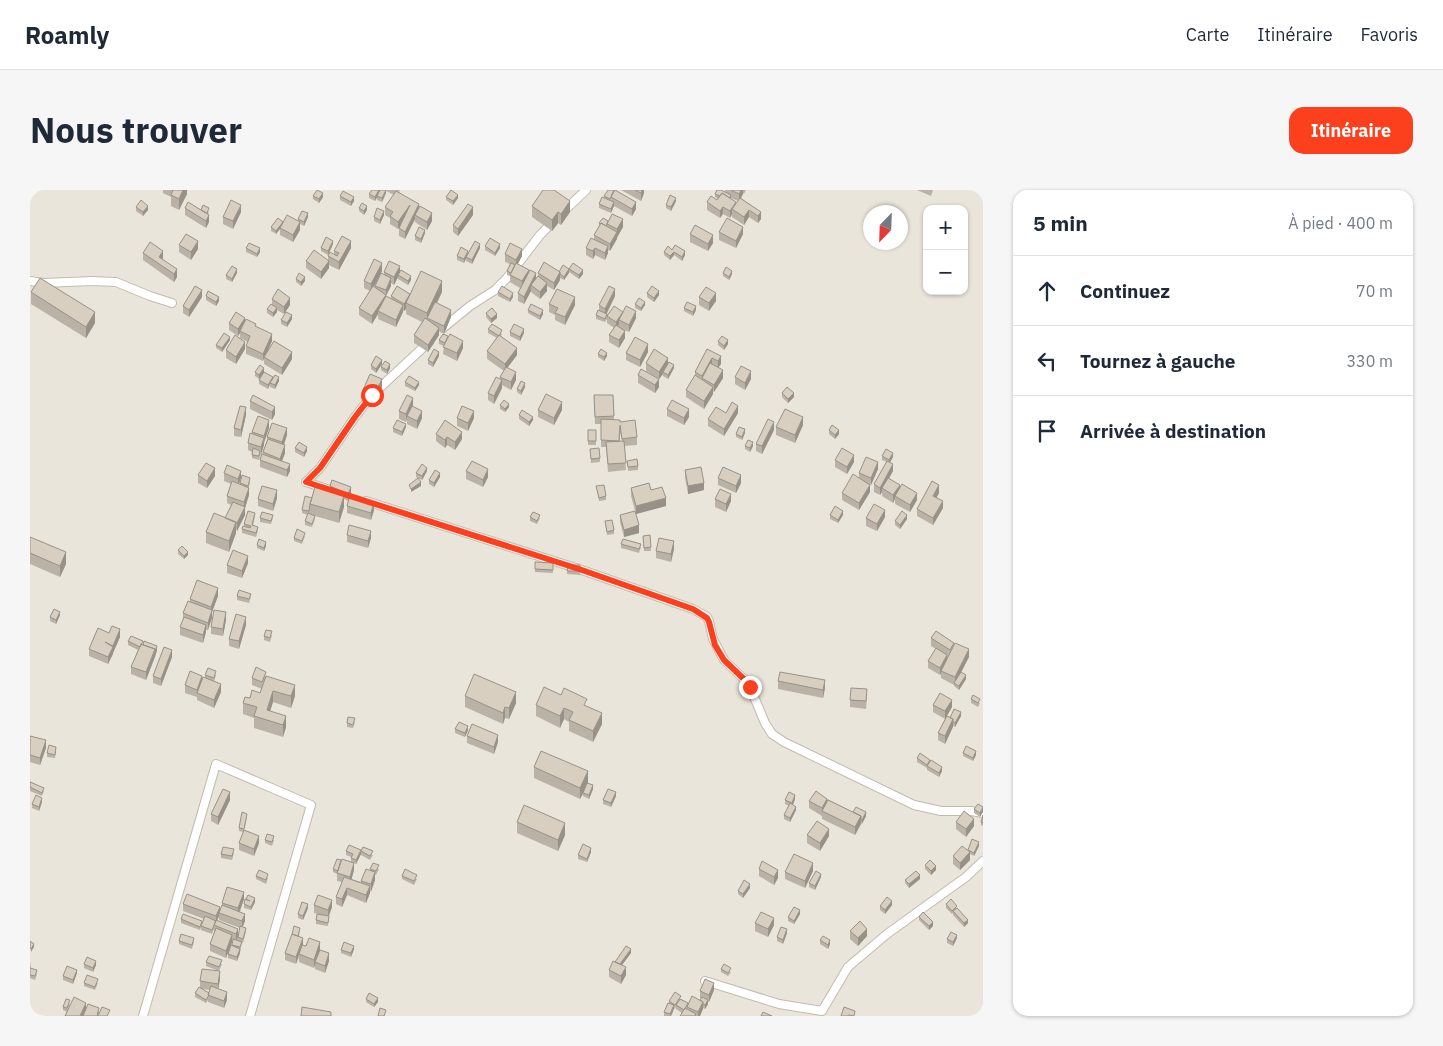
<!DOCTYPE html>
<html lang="fr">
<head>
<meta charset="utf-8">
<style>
	:root { --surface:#fff; --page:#f6f6f7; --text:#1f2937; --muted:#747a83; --line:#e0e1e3; --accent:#fc3f1d }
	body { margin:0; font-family:"IBM Plex Sans",sans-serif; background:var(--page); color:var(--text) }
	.controls { position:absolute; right:15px; top:15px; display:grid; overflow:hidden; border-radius:10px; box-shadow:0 1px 4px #0004 }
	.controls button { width:45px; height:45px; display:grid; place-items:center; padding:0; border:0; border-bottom:1px solid var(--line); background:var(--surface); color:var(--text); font:25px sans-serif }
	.compass { position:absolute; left:833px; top:15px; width:45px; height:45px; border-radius:50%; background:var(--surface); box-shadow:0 1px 4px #0004; rotate:203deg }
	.stop { position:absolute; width:15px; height:15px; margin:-11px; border:4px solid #fc3f1d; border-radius:50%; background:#fff }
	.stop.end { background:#fc3f1d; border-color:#fff; box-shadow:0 1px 5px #0008 }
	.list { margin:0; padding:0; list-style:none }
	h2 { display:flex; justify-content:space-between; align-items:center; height:65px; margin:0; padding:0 20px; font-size:21px }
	h2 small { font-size:16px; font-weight:400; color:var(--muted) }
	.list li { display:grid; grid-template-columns:32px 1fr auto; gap:15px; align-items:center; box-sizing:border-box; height:70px; padding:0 20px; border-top:1px solid var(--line) }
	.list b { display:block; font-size:19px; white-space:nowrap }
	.list em { font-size:16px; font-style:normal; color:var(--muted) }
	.icon { flex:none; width:28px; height:28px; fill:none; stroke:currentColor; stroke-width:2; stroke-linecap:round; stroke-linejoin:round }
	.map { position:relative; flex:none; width:953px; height:826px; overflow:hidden; border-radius:15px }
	header { display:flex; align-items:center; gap:30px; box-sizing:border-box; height:70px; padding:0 25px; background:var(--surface); border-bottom:1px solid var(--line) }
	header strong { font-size:24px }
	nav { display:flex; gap:28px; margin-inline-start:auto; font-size:18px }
	.intro { display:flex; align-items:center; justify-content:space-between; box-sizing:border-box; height:120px; padding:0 30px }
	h1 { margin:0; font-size:35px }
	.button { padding:12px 22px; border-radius:15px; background:var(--accent); color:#fff; font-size:18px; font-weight:700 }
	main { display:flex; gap:30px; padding:0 30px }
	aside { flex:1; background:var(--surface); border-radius:15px; box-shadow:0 1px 4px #0004 }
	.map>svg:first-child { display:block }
</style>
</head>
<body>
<header>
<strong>Roamly</strong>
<nav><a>Carte</a><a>Itinéraire</a><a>Favoris</a></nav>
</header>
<div class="intro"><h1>Nous trouver</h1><a class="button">Itinéraire</a></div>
<main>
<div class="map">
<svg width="953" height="826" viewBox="0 0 953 826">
	<rect width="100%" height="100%" fill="#f6f3ec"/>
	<path fill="#eae5da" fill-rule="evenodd" d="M0 0H953V826H0ZM897 19H934V101H897ZM841 22H871V52H841Z"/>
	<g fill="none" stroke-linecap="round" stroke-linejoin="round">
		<g stroke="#c2bbae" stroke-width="10">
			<path id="street" d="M534 21 556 0
				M0 91 14 93 62 91 86 92 120 106 142 113
				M413 138 440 116 465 100 477 88 510 45 524 31
				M276 292 309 303
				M276 292 290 278 325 227 342 205 399 152
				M336 311 549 379 663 419 677 427 679 431 683 449 694 470 715 490 725 509 735 533 742 544 754 552 884 615 911 621H941L953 623
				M675 791 749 814 792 821 818 777 857 744 936 687 953 671
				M113 826 186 574 281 615 220 826"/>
		</g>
		<use href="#street" stroke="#fff" stroke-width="8"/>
	</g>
	<path fill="#bab2a6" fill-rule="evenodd" d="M133 0H157V4L149 20 141 16V7L133 3Z
		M342 0H370L369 2 402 31 397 40 385 32V29L375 49 369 46V38L368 39 360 34V28L355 25V17L364 5 356 1V3L352 12 347 10V7L345 11 339 8V4Z
		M586 0 606 19 602 26 584 16 581 23 569 18V14L574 8V6Z
		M591 0H614V3L611 11Z
		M695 0H716L714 4 713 3 711 8 731 22V29L728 33 719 27 714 35 702 27V24L700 28 693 24 690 28 677 20V12L687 10 688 9 685 7V4L695 2ZM701 8 708 11 706 15 701 9Z
		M887 0H903L901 6Z
		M283 6 293 7 289 13 283 9Z
		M310 6 324 11 321 16 310 10Z
		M416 7 428 8 423 15 416 10Z
		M646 11 641 21 636 18V15Z
		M502 16 540 22 531 35 528 33 522 41 502 27Z
		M106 17 118 20 113 26 106 21Z
		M155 18 171 20 179 22 178 24 179 32 176 38 155 25Z
		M329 18 337 20 334 25 329 21Z
		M211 22 203 39 193 34V27Z
		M354 25 350 34 344 31V27Z
		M443 25 428 46 423 42V35Z
		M278 27 274 36 270 34V40L263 52 250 45V39L246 44 241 41V37L253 32 268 31V29Z
		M578 31 593 37 580 61 578 60V63L575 70 565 65 563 69 556 65V58L564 50V45L569 37V33Z
		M689 42 713 44 706 58 689 50Z
		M395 43 391 53 385 50V46Z
		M660 44 683 53 678 61 660 52Z
		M303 54 298 65 291 61V58Z
		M149 55 168 59 161 70 149 62Z
		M455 56 470 58 465 66 455 60Z
		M216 58 230 62 227 67 216 62Z
		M321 58 309 80 299 75V78L291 89 276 78V71L298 70V66L304 65V61Z
		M450 58 442 74 436 71V68L434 73 427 70V66L438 64Z
		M642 60 655 65 652 71 644 65 640 70 634 65V62Z
		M113 63 133 69H132L147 87 144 92 113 70Z
		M475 64 492 66 488 74 506 88 508 87V83L529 82 539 79 553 84 549 89 539 82 534 90 530 88V90L524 100 517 96V101L510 109 501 102V101L494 114 488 111V103L490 98 480 92V86L477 85V81L480 74 475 72Z
		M352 81 344 97 345 98V96L354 85V82H370L381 90 378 95 368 89V87L364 95 361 93V96L356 106 361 108V106L412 102 407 113 421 127 414 144 409 141V145L398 162 384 153V145L392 132 376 124V119L374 121H373L366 137 348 129V124L342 134 329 125V118L340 101 334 98V91Z
		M207 83 202 92 196 89V85Z
		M693 83 702 84 699 90 693 86Z
		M266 89 275 91 271 96 266 92Z
		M1 102 65 133 56 148 1 114Z
		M468 102 483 107 480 112 468 106Z
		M617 103 629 105 624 112 617 107Z
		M176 106 189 111 186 116 176 110Z
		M585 106 577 124 593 122 606 128 599 142 594 140 595 148 589 158 579 152V145L584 138 577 133V129L575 132 566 129V125L569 120V115Z
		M172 107 159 127 153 123V116Z
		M669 107 686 111 679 121 669 115Z
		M242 109 260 115 254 124 247 120V122L243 127 237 123V119L242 114Z
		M519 114 545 115 535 135 525 130V125L519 122Z
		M605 114 615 115 611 121 605 118Z
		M654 118 666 120 663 126 654 121Z
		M498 120 513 124 510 130 498 123Z
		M456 123 467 128 461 133 456 127Z
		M262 129 257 137 251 134V130Z
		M215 130 226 136 242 151 237 162 262 169 252 185 234 174V169L233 171 216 164V156L218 152 210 148V143L208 146 199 140V133Z
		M458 139 472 144 471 146 487 165 477 178 486 190 481 200 472 195V198L464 214 458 210V203L470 189V187L474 181 457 169V161L467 148 458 143Z
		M480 142 494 143 490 151 480 146Z
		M200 150 192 162 186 158V155Z
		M409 150 433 158 427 171 413 164 414 156 409 154Z
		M688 151 698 154 694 160 688 155Z
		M215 159 206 174 196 168V160Z
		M677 159 691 174 688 178 693 188 684 202 683 201V204L674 219 656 207V200L665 186V182Z
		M618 162 610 177 596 170V163Z
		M568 164 577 166 574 171 568 167Z
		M409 166 403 177 398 174V170Z
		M616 173H638L644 178 638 189 633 186V184L629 189 616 181Z
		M352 174 346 183 341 179V175Z
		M351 177 360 178 357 184 351 180Z
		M225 182H234L243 189 249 191 245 199 240 197V195L238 199 229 194V190L231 185 229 189 225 186Z
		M608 185 629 197 625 203 608 193Z
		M705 187 721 189 715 200 705 194Z
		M375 192 389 195 385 201 375 196Z
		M352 197 344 212 333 207V200Z
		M495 197 491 205 487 202V199Z
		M752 203 764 207 758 213 752 207Z
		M564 205H583L584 230 590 232 607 247V255L594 256 596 280 578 282 576 257H571V234H565ZM590 242 592 251H590Z
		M220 211 245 224 242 230 220 219Z
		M470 215 479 217 475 222 470 219Z
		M383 216 392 228 387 239 377 234V229L376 232 369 229V221Z
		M637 219 659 227 654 235 637 226Z
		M508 220H532L524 235 508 227Z
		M696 223H708L694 246 678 236V229Z
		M216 225 211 247 204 246V238Z
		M489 225 503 230 499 236 489 229Z
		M427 228H444L438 241 427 236Z
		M773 235 765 253 746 245V237Z
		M376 237 372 246 363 242V238Z
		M239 238 229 270 222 268V262L218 260V253L222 244V242Z
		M558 240H566V255H558Z
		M744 240 732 264 726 261V254Z
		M799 240 809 244 805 249 799 244Z
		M715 243 712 250 706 247V244Z
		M406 244 432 249 425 260 417 255 415 258 406 251Z
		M257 245 254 255 255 263 252 271 260 281 257 287 230 277V270L237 250V247Z
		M715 256H723L720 262 715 259Z
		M265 258 277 261 274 267 265 262Z
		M560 259 570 268V272L561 273Z
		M852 266 863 267 860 272 863 281 859 288 870 299 887 310 880 322 865 314V309L863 313 852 306V302L850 305 844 302V294L857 272 852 270Z
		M805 270 824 272 817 284 805 277Z
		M597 271 608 276V280L598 281Z
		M848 279 841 295H840V302L829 320 812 310V303L829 288V283Z
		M655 280 674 300 658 304 655 288Z
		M397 281 392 290 386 287V283Z
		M436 281 458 287 453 297 436 289Z
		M194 283 211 288 209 294H210V293L220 292 219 297V305L215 318V325L207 341 206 340V343L199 362 176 353V342L195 328 201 315 197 313V306L201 294 194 291Z
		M168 285 185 286 177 298 168 293Z
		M410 287 404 297 399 294V290Z
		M688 288 711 293 706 303 688 295Z
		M302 290 320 305 344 320 341 330 317 323V316L318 311 314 309V317L309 333 285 326V329L282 337 275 335V331L278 325 272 323V320L282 308 300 302V296Z
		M566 296 576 306V310L569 311Z
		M601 298 621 300 636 316 606 324 601 306Z
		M909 303 907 307 913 318 903 335 887 326V319Z
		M247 308 243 321 228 316V309Z
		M685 309 701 311 696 322 685 317Z
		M590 325 609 343 594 347 590 332Z
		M800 325H813L808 333 800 329Z
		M225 326 223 336 228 341 226 347 212 343V339L214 337V334Z
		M500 327 510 328 507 334 500 331Z
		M855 327 847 341 836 336V328Z
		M230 328H243L241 334 230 332Z
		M877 329 870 339 865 335V331Z
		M575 331 584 340V344L577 345Z
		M317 345 341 348 338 358 317 352Z
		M620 345 621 361H614L613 346Z
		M275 346 272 354 264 351V348Z
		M0 347 36 374 30 387 0 374Z
		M591 354 611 357 609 363 591 358Z
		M227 355 236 356 234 361 227 358Z
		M644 359 641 372 626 368V361Z
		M148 360 158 365 154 369 148 364Z
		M218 373 212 388 197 383V375Z
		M523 373V383L505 382V379Z
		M538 375H550V385L537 384Z
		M188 406 182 420 178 440H176V442L173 453 150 445V437L153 430V423L160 412V409Z
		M207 406 221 407 219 413 207 410Z
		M30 425 26 434 20 431V427Z
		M196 430 193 446 181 444V437Z
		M216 435 209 459 199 456V449Z
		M79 443 90 447 78 474 59 466V459Z
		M242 445 240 452 234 450V446Z
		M901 448 924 455 939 467 931 482 936 489 929 500 924 496V495L911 488V482L910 485 898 478V471L906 459 901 456Z
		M98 451 113 454 127 460 116 490 101 484V477L108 460 98 455Z
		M142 467 131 496 123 493V486Z
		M175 485H186L184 492 191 502 184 518 167 510V507L155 503V495L172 490 175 488Z
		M236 486 265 506 261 518 243 512 240 521 256 537 253 547 224 538V528L213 524V513L220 508 230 503 232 499 222 495V488Z
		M748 491 795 498 793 508 748 499Z
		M435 506 486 513 479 529 475 528 473 534 435 517Z
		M837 507 836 519 820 517V510Z
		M941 509 950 513 948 517 941 513Z
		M506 515 557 516 572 534 563 552 539 541V532L534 529 530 538 506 526Z
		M903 515 922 517 917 526 920 528 931 526 925 537 923 536 915 554 908 550V543L915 529 903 522Z
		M325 532 323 538 317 537V533Z
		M425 539 438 540 435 547 425 543Z
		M0 546 16 558 10 575 0 572Z
		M437 546 468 552 464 564 437 553Z
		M26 561 25 568 17 567V563Z
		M933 563 946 565 943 571 933 566Z
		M887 568 900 571 912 581 909 587 897 580V578L887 572Z
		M504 577 558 593 563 599 559 609 553 606V604L550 609 504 588Z
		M0 591 14 601 12 606 0 601Z
		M586 606 581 617 573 614V610Z
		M765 609 763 615 766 620 760 632 754 629V625L759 616 755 614V610Z
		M797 609 823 622 836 626 825 645 792 629V625V626L779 618V611Z
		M200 610 188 635 181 631V624Z
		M12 612 9 621 2 618V614Z
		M953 617 950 627 944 623V619Z
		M953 625V636L951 635V632Z
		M217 627 214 641 229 653 224 666 209 660V653L213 642 209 641V638Z
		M487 632 535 645 528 661 487 643Z
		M926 632 944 636 936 647 926 639Z
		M777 645 799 646 790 661 777 653Z
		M235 650H244L242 656 235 653Z
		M949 656 944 666 940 664V670L930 680 923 674V666L938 660Z
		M316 661 331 664 326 674 324 673V680L321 689 331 692V691L340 680V679H349L346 685H345V690L336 713 317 705 312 717 306 714V707L312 692 307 691V684L303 682V679L321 672V667L316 665Z
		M331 661 343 665 340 670 331 665Z
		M561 662 557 672 548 669V665Z
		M204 663 202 670 191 668V664Z
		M895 675 906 680 901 685 895 679Z
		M729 679 748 688 744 695 729 686Z
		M783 681 775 698 755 689V682Z
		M226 686 238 688 236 694 226 689Z
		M372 686 387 689 384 695 372 689Z
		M791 687 785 700 779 697V693Z
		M890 689 879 698 875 693V690Z
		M720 698 713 708 708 704V701Z
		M214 709 210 722 215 731 212 737 216 742 213 753 212 752 210 763 207 771 198 768V764L202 756 203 750H202V752L196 768 180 761V754L184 743V739L182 744 171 740V736L174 729 153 721V714L190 721 192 715V713ZM189 726V730L210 738 208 746 187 730Z
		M216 709 225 712 221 720 214 718V714Z
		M916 714 927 718 938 733 934 737 923 725V723L922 724 916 718Z
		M284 715 302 717 299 726 298 736 286 734V730L288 724 284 723Z
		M862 715 855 724 850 720V716Z
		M278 718 273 730 268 728V724Z
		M770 724 764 734 758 731V727Z
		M889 727 903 736 899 740 889 730Z
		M151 729 172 735 170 740 151 733Z
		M725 733 744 735 738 747 725 741Z
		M820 741 837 746 828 756 820 749Z
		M270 742 269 746 273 755 290 760 299 771 295 783 285 779V773L284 778 269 772V767L266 774 255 770V763Z
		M757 743 753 754 747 751V747Z
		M927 748 923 756 917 753V749Z
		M790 750 800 754 798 759 790 754Z
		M149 751 164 752 162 759 149 754Z
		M324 759 321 767 311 763V760Z
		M601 763 592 775 596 785 591 794 579 787V780L585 772Z
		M0 771 1 778 7 784 5 790 0 788Z
		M176 772 192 774 189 781 176 776Z
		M54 774 66 775 63 782 54 778Z
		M691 779 701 782 698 786 691 782Z
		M47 783 43 794 33 790V786Z
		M190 789 188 799 197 810 194 818 178 812V810L176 813 165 807V803L170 798V791ZM171 799 180 800 179 803Z
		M54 793H68L65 800 54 796Z
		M684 800 679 812H678V814L675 819 673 818 670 826H650L652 823 646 819V817L645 819 644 818 641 826H634V822L639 813V811L651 809 658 813 670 810 671 809 670 808V801Z
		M336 809 348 812 344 817 336 812Z
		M40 814 37 821 56 817 80 826 37 822 33 820V817Z"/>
	<path fill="#979187" d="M153 0H157V4L149 20V9Z
		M349 0H351L345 11V7Z
		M356 0V3L352 12V8Z
		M612 0H614V3L611 11V3Z
		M711 0H713V4L709 12V4Z
		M293 3V7L289 13V9Z
		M428 5V8L423 15V11Z
		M324 7V11L321 16V12Z
		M646 8V11L641 21V17Z
		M540 11V22L531 35V24Z
		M584 12V16L581 23V19Z
		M606 12V19L602 26V19Z
		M706 12V19H702V24L700 28V21Z
		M389 14V21L385 25V29L375 49V42Z
		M211 15V22L203 39V31Z
		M380 15V23L368 39V32Z
		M118 16V20L113 26V22Z
		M337 16V20L334 25V21Z
		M443 17V25L428 46V39Z
		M693 17V24L690 28V21Z
		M719 20V27L714 35V27Z
		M354 21V25L350 34V30Z
		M528 22V33L522 41V30Z
		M731 22V29L728 33V26Z
		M278 23V27L274 36V32Z
		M402 23V31L397 40V32Z
		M179 25V32L176 38V31Z
		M593 29V37L587 47V39Z
		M253 32V36L250 38V39L246 44V41Z
		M270 32V40L263 52V45Z
		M713 37V44L706 58V51Z
		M395 40V43L391 53V49Z
		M587 42V49L580 61V54Z
		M683 45V53L678 61V54Z
		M168 51V59L161 70V62Z
		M303 51V54L298 65V61Z
		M321 51V58L309 80V72Z
		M450 54V58L442 74V70Z
		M470 54V58L465 66V63Z
		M578 56V63L575 70V63Z
		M230 58V62L227 67V64Z
		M565 58V65L563 69V61Z
		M492 59V66L486 77V70Z
		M133 61V69L129 75V67Z
		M438 61V64L434 73V69Z
		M655 61V65L652 71V67Z
		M644 62V65L640 70V66Z
		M299 71V78L291 89V82Z
		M352 73V81L341 102V94Z
		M370 76V83L364 95V87Z
		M147 79V87L144 92V84Z
		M207 79V83L202 92V89Z
		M539 79V83L534 90V87Z
		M499 80V87L492 99V91Z
		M553 80V84L549 89V85Z
		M702 81V84L699 90V87Z
		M530 82V90L524 100V93Z
		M506 83V91L501 95V101L494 114V107Z
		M381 86V90L378 95V91Z
		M275 87V91L271 96V92Z
		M361 88V96L348 121V124L342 134V126L356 105V100Z
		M412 91V102L399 129 397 128V134V123Z
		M517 93V101L510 109V102Z
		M585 99V106L575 126V119Z
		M172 100V107L159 127V120Z
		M629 101V105L624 112V108Z
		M483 103V107L480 112V109Z
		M686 103V111L679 121V113Z
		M380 104 376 113V119L374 121V114Z
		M189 107V111L186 116V112Z
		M545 107V115L535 135V127Z
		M260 108V115L254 124V117Z
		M615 112V115L611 121V118Z
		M373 115V122L366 137V130Z
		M666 116V120L663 126V122Z
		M247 118V122L243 127V123Z
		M421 120V127L414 144V136Z
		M513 120V124L510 130V126Z
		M606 121V128L599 142V135Z
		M65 122V133L56 148V137Z
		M593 122V130H589V134L586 139V132Z
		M467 124V128L461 133V129Z
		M262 125V129L257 137V133Z
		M215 128V135L210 141V143L208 146V139Z
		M409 138V145L398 162V155Z
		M494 139V143L490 151V147Z
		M595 141V148L589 158V150Z
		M242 144V151L235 167H234L233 171V164Z
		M200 147V150L192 162V158Z
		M698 150V154L694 160V156Z
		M433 151V158L427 171V163Z
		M215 152V159L206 174V167Z
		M618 154V162L610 177V170Z
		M487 158V165L475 181V174Z
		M262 162V169L252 185V178Z
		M409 162V166L403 177V173Z
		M577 163V166L574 171V167Z
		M691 166V174L688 178V171Z
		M638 168V175L633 182V184L629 189V182Z
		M682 168V175L672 188V193V186Z
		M352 170V174L346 183V179Z
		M360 174V178L357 184V180Z
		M644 175V178L638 189V185Z
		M234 178V182L229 189V185Z
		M693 180V188L684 202V195Z
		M721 181V189L715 200V193Z
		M486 182V190L481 200V192Z
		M243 187V190L240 193 238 199V195Z
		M249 187V191L245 199V195Z
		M352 189V197L344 212V205Z
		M629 189V197L625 203V195Z
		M472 190V198L464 214V206Z
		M389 192V195L385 201V198Z
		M495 193V197L491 205V201Z
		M683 197V204L674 219V211Z
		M764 203V207L758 213V209Z
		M383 208V216L378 227 377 226 376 232V224Z
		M532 212V220L524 235V228Z
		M479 214V217L475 222V219Z
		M708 216V223L694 246V239Z
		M216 217V225L211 247V240Z
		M245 217V224L242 230V222Z
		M659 219V227L654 235V228Z
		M392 221V228L387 239V231Z
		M444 221V228L438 241V233Z
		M503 227V230L499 236V232Z
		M773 227V235L765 253V245Z
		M239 230V238L234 252V255L231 265V257L234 249V246Z
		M744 232V240L732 264V256Z
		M376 234V237L372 246V242Z
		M257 238V245L252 259V252Z
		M715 239V243L712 250V247Z
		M809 240V244L805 249V245Z
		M432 242V249L425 260V252Z
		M417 247V255L415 258V250Z
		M723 252V256L720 262V258Z
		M255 255V263L250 276V269Z
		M277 257V261L274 267V263Z
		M863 263V267L859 274V270Z
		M824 265V272L817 284V277Z
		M848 272V279L841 295V288Z
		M260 274V281L257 287V280Z
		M863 274V281L853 299 852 298V302L850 305V298Z
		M185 278V286L177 298V291Z
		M397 278V281L392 290V286Z
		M458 279V287L453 297V290Z
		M211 281V288L208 296V289Z
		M410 283V287L404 297V293Z
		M711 285V293L706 303V296Z
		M391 292V296L381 302V299Z
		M674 293V300L658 304V296Z
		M840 295V302L829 320V313Z
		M870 295V302L865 306V309L863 313V305Z
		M909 295V303L903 313V306Z
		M321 297V305L318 311V304Z
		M219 298V305L215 318V325L207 341V333L214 319V312Z
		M247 300V308L243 321V314Z
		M887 303V310L880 322V315Z
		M701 304V311L696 322V314Z
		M314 306V317L309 333V322Z
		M636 308V316L606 324V316Z
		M913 311V318L903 335V328Z
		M344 312V320L341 330V323Z
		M855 320V327L847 341V334Z
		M813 321V325L808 333V330Z
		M877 325V329L870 339V335Z
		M206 332V343L199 362V351Z
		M609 335V343L594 347V340Z
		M341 341V348L338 358V351Z
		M644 351V359L641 372V364Z
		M236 352V356L234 361V358Z
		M36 362V374L30 387V376Z
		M158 362V365L154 369V366Z
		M218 366V373L212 388V381Z
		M188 398V406L181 425V417Z
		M182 420V428L178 440V433Z
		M30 422V425L26 434V430Z
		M196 422V430L193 446V439Z
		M216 427V435L209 459V451Z
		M176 435V442L173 453V445Z
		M90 439V447L83 463V456Z
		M127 456V460L125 467 116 490V482Z
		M83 457V464L78 474V467Z
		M939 459V467L925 494V487Z
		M142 460V467L131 496V489Z
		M917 465V472L910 485V478Z
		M936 485V489L929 500V496Z
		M172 486V494L167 503V507V500Z
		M795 490V498L793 508V500Z
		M191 494V502L184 518V510Z
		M265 495V506L261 518V506Z
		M243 501V512L237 531V520Z
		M486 502V513L479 529V518Z
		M922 510V517L915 529V521Z
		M475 517V528L473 534V523Z
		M534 518V529L530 538V526Z
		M931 522V526L925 537V533Z
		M572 523V534L563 552V541Z
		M256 526V537L253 547V535Z
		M923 529V537L915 554V546Z
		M438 536V540L435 547V543Z
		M468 545V552L464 564V557Z
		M16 550V558L10 575V568Z
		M946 561V565L943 571V568Z
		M912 577V581L909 587V583Z
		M558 581V593L550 609V598Z
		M563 595V599L559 609V605Z
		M200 602V610L188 635V627Z
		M586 602V606L581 617V613Z
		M765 605V609L762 617V613Z
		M12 608V612L9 621V617Z
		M797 609V617L792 621V626V618Z
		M766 617V620L760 632V628Z
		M953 618V622L950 627V623Z
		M836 622V626L832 634V630Z
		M831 626V633L825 645V637Z
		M944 629V636L936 647V639Z
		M535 633V645L528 661V650Z
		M799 639V646L790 661V653Z
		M229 646V653L224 666V659Z
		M949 652V656L944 666V663Z
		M561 658V662L557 672V669Z
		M331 660V664L326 674V670Z
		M940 662V670L930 680V673Z
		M324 673V680L320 695V687Z
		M783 673V681L775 698V691Z
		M906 676V680L901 685V681Z
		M748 680V688L744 695V687Z
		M345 682V690L341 702V694Z
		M791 684V687L785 700V696Z
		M890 685V689L879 698V694Z
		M720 694V698L713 708V704Z
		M340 696V703L336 713V705Z
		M317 698V705L312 717V709Z
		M214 702V709L208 725V718Z
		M225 708V712L221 720V717Z
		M302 710V717L298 728V720Z
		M862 711V715L855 724V720Z
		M278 714V718L273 730V726Z
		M190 717V723H189V726L186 733V726Z
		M770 720V724L764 734V731Z
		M215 724V731L212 739V731Z
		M744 728V735L738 747V739Z
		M938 730V733L934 737V733Z
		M903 732V736L899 740V736Z
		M208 739V746L206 752V744Z
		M757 739V743L753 754V750Z
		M837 739V746L828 756V748Z
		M202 745V752L196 768V761Z
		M927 745V748L923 756V752Z
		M273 748V755L269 764 266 774V767Z
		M800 750V754L798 759V755Z
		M290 752V760L284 778V770Z
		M4 754V757L1 762V759Z
		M324 756V759L321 767V763Z
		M210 759V763L207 771V767Z
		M601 759V763L589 779V775Z
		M299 763V771L295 783V776Z
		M66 771V775L63 782V778Z
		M596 777V785L591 794V786Z
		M47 780V783L43 794V790Z
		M190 781V789L188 801V794Z
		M684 793V800L679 812V805Z
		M197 802V810L194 818V811Z
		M348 808V812L344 817V814Z
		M678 810V814L675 819V815Z
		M673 812V819L670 826H668V822Z
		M56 813V820L54 826H50Z
		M644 815V819L641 826H640Z"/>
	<path fill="#d8cfc1" stroke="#979187" d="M143 0H153L149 9 141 5Z
		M287 0 293 3 289 9 283 6Z
		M342 0H349L345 7 339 4Z
		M350 0H356L352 8 347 6Z
		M421 0 428 5 423 11 416 7Z
		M513 0H524L540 11 531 24 528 22 522 30 502 16Z
		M578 0H584L580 9 574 6Z
		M585 0 606 12 602 19 581 7Z
		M605 0H612L611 3Z
		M687 0H691L701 5 700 8 692 3 690 6 685 4Z
		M701 0H711L709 4Z
		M313 1 324 7 321 12 310 6Z
		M366 1 389 14 375 42 369 38 380 15 368 32 360 26 363 22 355 17Z
		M692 3 706 12 700 21 693 17 690 21 677 12 681 6 687 10Z
		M640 5 646 8 641 17 636 15Z
		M572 7 584 12 581 19 569 14Z
		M710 8 731 22 728 26 719 20 714 27 702 19Z
		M111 10 118 16 113 22 106 17Z
		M201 10 211 15 203 31 193 27Z
		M158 12 179 25 176 31 155 18Z
		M332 13 337 16 334 21 329 18Z
		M438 14 443 17 428 39 423 35Z
		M173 15 179 18 177 23 171 20Z
		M390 16 402 23 397 32 385 25Z
		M347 18 354 21 350 30 344 27Z
		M272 21 278 23 274 32 268 29Z
		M582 24 593 29 587 39 577 34Z
		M257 25 270 32 263 45 250 38Z
		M248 28 253 32 246 41 241 37Z
		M573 28 578 31 576 36 571 33V34L569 33Z
		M697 28 713 37 706 51 689 42Z
		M571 33 587 42 580 54 564 45Z
		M665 35 683 45 678 54 660 44Z
		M389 37 395 40 391 49 385 46Z
		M156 44 168 51 161 62 149 55Z
		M312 46 321 51 309 72 298 66 300 62 307 66 309 63 304 61Z
		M296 47 303 51 298 61 291 58Z
		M460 48 470 54 465 63 455 56Z
		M561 48 578 56 575 63 565 58 563 61 556 58Z
		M445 51 450 54 442 70 436 67Z
		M120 52 133 61 129 67 147 79 144 84 113 63Z
		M219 53 230 58 227 64 216 58Z
		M480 53 492 59 486 70 475 64Z
		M645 55 655 61 652 67 644 62 640 66 634 62 638 56 642 60Z
		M431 57 438 61 434 69 427 66Z
		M284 60 299 71 291 82 276 71Z
		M344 69 352 73 341 94 334 91Z
		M359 71 370 76 364 87 354 82Z
		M514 72 530 82 524 93 508 83Z
		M481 73 485 75 481 83 477 81Z
		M486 73 499 80 492 91 480 85Z
		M543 73 553 80 549 85 539 79Z
		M533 75 539 79 534 87 530 84V82H529Z
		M202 76 207 79 202 89 196 85Z
		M696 77 702 81 699 87 693 83Z
		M371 80 381 86 378 91 368 85Z
		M500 80 506 83 494 107 488 103Z
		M391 81 412 91 397 123 376 113Z
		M269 83 275 87 271 92 266 89Z
		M351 83 361 88 356 100 345 96Z
		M508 86 517 93 510 102 501 95Z
		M10 88 65 122 56 137 1 102Z
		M165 96 172 100 159 120 153 116Z
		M343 96 356 105 342 126 329 118Z
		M367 96 380 104 374 114 361 106Z
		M472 96 483 103 480 109 468 102Z
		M579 96 585 99 575 119 569 115Z
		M622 96 629 101 624 108 617 103Z
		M676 97 686 103 679 113 669 107Z
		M248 99 260 108 254 117 242 109Z
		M527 99 545 107 535 127 525 123 528 118 519 114Z
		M178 101 189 107 186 112 176 106Z
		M356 106 373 115 366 130 348 121Z
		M609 108 615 112 611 118 605 114Z
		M405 112 421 120 414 136 397 128Z
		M657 112 666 116 663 122 654 118Z
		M241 114 247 118 243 123 237 119Z
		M501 114 513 120 510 126 498 120Z
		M584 116 593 122 586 132 577 126Z
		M596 116 606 121 599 135 589 130Z
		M462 118 467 124 461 129 456 123Z
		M568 120 577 124 575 129 566 125Z
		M206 122 215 128 208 139 199 133Z
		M256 122 262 125 257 133 251 130Z
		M395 128 409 138 398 155 384 145Z
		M216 129 226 134 225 136 242 144 233 164 216 156 220 146 210 141Z
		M462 134 472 140 469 146 458 139Z
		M484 134 494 139 490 147 480 142Z
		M586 135 595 141 589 150 579 145Z
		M194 143 200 147 192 158 186 155Z
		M413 144 418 146 415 153 409 150Z
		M420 144 433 151 427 163 413 157Z
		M205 145 215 152 206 167 196 160Z
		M469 145 487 158 475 174 457 161Z
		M692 146 698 150 694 156 688 151Z
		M605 147 618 154 610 170 596 163Z
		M244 151 262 162 252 178 234 167Z
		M404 159 409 162 403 173 398 170Z
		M571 159 577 163 574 167 568 164Z
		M624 159 638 168 629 182 616 173Z
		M677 159 691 166 688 171 682 168 672 186 665 182Z
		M346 166 352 170 346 179 341 175Z
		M355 171 360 174 357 180 351 177Z
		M639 172 644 175 638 185 633 182Z
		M680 173 693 180 684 195 672 188Z
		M230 175 234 178 229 185 225 182Z
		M711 176 721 181 715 193 705 187Z
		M476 177 486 182 481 192 470 187Z
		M611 179 629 189 625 195 608 185Z
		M234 182 243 187 238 195 229 190Z
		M340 184 352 189 344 205 333 200Z
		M245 185 249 187 245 195 240 193Z
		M665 185 683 197 674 211 656 200Z
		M379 186 389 192 385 198 375 192Z
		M466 187 472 190 464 206 458 203Z
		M491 191 495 193 491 201 487 199Z
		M757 197 764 203 758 209 752 203Z
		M516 204 532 212 524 228 508 220Z
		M223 205 245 217 242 222 220 211Z
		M377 205 383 208 376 224 369 221Z
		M564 205H583L584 226 565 227Z
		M474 210 479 214 475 219 470 215Z
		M642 210 659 219 654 228 637 219Z
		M702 212 708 216 694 239 678 229 686 217 696 223Z
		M210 216 216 217 211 240 204 238Z
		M382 216 392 221 387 231 377 226Z
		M432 216 444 221 438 233 427 228Z
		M755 219 773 227 765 245 746 237Z
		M492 220 503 227 499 232 489 225Z
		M228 226 239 230 234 246 222 242Z
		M571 229 590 230V232L605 230 607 247 592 249 590 235 589 251 571 250Z
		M738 229 744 232 732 256 726 254Z
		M367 230 376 234 372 242 363 238Z
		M415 230 432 242 425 252 417 247 415 250 406 244Z
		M242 233 257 238 252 252 237 247Z
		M802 235 809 240 805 245 799 240Z
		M709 237 715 239 712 247 706 244Z
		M558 240H566V251H558Z
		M220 243 234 248 231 257 218 253Z
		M238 249 255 255 250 269 233 262Z
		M718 250 723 252 720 258 715 256Z
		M594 251 596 273 578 274 576 252Z
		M269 252 277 257 274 263 265 258Z
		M223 258 230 261 229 266 222 265Z
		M569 258 570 268 561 269 560 259Z
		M812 258 824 265 817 277 805 270Z
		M856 259 863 263 859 270 852 266Z
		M232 264 260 274 257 280 230 270Z
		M836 267 848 272 841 288 829 283Z
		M607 269 608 276 598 277 597 271Z
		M442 271 458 279 453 290 436 281Z
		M857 271 863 274 850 298 844 294Z
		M176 273 185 278 177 291 168 285Z
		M392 274 397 278 392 286 386 283Z
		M197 275 211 281 208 289 194 283Z
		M671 277 674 293 658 296 655 280Z
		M693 277 711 285 706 296 688 288Z
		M405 280 410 283 404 293 399 290Z
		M823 284 840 295 829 313 812 303Z
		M212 285 220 288 218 296 210 293Z
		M388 288 391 292 381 299 379 295Z
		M858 288 870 295 863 305 852 298Z
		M302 290 321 297 318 304 300 296Z
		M202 291 219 298 214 312 197 306Z
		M902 291 909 295 903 306 913 311 903 328 887 319Z
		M619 293 621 300 632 297 636 308 606 316 601 298Z
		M872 294 887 303 880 315 865 306Z
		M574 295 576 306 569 308 566 296Z
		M232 296 247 300 243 314 228 309Z
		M285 297 314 306 309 322 280 314Z
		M690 299 701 304 696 314 685 309Z
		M320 305 344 312 341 323 317 316Z
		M275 306 282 308 280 314 279 321 272 320Z
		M203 312 215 317 207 333 195 328Z
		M844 314 855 320 847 334 836 328Z
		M805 316 813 321 808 330 800 325Z
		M218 321 225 323 222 335 228 337 226 343 212 339 213 336 220 338 221 336 214 334Z
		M605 321 609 335 594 340 590 325Z
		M872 321 877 325 870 335 865 331Z
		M232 322 243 325 241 331 230 328Z
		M503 322 510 325 507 331 500 327Z
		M184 323 206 332 199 351 176 342Z
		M278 323 285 326 282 334 275 331Z
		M582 330 584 340 577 342 575 331Z
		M319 335 341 341 338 351 317 345Z
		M267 339 275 343 272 351 264 348Z
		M620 345 621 357 614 358 613 346Z
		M0 347 36 362 30 376 0 363Z
		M629 348 644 351 641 364 626 361Z
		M229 349 236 352 234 358 227 355Z
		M593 349 611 354 609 359 591 354Z
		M152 356 158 362 154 366 148 360Z
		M203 360 218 366 212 381 197 375Z
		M505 372 523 373V380L505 379Z
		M538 375H550V381H537Z
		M167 390 188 398 181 417 160 409Z
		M209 400 221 404 219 409 207 406Z
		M158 411 182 420 178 433 153 423Z
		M24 419 30 422 26 430 20 427Z
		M184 420 196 422 193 439 181 437Z
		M206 424 216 427 209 451 199 449Z
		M154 427 176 435 173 445 150 437Z
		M82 436 90 439 83 456 75 452 83 457 78 467 59 459 68 438 79 443Z
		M236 440 242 441 240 448 234 446Z
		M906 441 924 453 920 460 901 448Z
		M101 446 113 451 110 457 98 451Z
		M114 451 127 456 125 461V459L113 455Z
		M925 453 939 459 925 487 911 481Z
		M111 454 125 459 116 482 101 477Z
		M134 457 142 460 131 489 123 486Z
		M906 458 917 465 910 478 898 471Z
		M226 477 236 482 232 492 222 488Z
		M178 478 186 481 184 488 175 485Z
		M160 481 172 486 167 500 155 495Z
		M750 482 795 490 793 500 748 491Z
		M931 482 936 485 929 496 924 493Z
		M444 484 486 502 479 518 475 517 473 523 435 506Z
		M236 486 265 495 261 506 243 501 237 520 256 526 253 535 224 526 227 517 213 513 215 507 220 508 222 500 230 503Z
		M173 487 191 494 184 510 167 503Z
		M514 497 531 505 534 498 557 509 554 515 572 523 563 541 539 530 543 522 534 518 530 526 506 515Z
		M821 498 837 499 836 511 820 510Z
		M910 503 922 510 915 521 903 515Z
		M943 505 950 509 948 513 941 509Z
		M924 519 931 522 925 533 923 532V529L920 528Z
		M917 526 923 529 915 546 908 543Z
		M318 527 325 528 323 535 317 533Z
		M429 532 438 536 435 543 425 539Z
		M442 534 468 545 464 557 437 546Z
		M0 546 16 550 10 568 0 565Z
		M19 555 26 557 25 565 17 563Z
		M936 556 946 561 943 568 933 563Z
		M511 561 558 581 550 598 504 577Z
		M890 563 900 570 897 575 887 568Z
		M901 570 912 577 909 583 897 576Z
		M0 592 14 598 12 603 0 597Z
		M557 593 563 595 559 605 553 603Z
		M193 599 200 602 188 627 181 624Z
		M578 599 586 602 581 613 573 610Z
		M786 601 797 609 792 618 779 611Z
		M759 602 765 605 762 613 755 610Z
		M6 605 12 608 9 617 2 614Z
		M798 610 831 626 825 637 792 621Z
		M760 613 766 617 760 628 754 625Z
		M948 614 953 617 950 623 944 619Z
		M494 615 535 633 528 650 487 632Z
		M826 617 836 622 832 630H831V626L823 622Z
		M934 621 944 629 936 639 926 632Z
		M212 622 217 624 214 639 209 638Z
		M953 625V633L951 632Z
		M787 631 799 639 790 653 777 645Z
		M214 640 229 646 224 659 209 653Z
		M237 644 244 646 242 652 235 650Z
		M942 649 949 652 944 663 938 660Z
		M553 654 561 658 557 669 548 665Z
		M319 655 331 660 326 670 321 668 323 664 316 661Z
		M932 656 940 662 930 673 923 666Z
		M193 657 204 659 202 666 191 664Z
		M333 657 343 661 340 666 331 661Z
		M764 664 783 673 775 691 755 682Z
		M307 669 311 670 308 681 303 679Z
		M312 669 324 673 320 687 307 683Z
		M900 670 906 676 901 681 895 675Z
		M732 671 748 680 744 687 729 679Z
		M343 673 349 675 346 681 340 679Z
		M336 679 345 682 341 694 331 691Z
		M375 679 387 685 384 691 372 686Z
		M229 680 238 684 236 690 226 686Z
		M786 681 791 684 785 696 779 693Z
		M886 681 890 685 879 694 875 690Z
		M314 687 340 696 336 705 317 698 312 709 306 707Z
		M714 690 720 694 713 704 708 701Z
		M197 697 214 702 208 718 192 713Z
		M157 704 190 717 186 726 153 714Z
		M218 705 225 708 221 717 214 714 215 709 220 711 216 709Z
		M288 705 302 710 298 720 284 715Z
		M857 707 862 711 855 720 850 716Z
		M921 709 927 716 922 721 916 714Z
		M272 712 278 714 273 726 268 724Z
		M192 715 215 724 212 731 189 723Z
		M764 717 770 720 764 731 758 727Z
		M927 718 938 730 934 733 923 721Z
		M731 722 744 728 738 739 725 733Z
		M893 722 903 732 899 736 889 727Z
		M153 724 172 731 170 737 151 729Z
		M287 724 299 726 298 733 286 730Z
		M175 726 186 731 182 740 171 736Z
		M186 730 208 739 206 744 184 735Z
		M830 731 837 739 828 748 820 741Z
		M210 736 216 738 213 749 208 747Z
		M264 736 270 738 268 746 262 744Z
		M751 737 757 739 753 750 747 747Z
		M186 738 202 745 196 761 180 754Z
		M921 742 927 745 923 752 917 749Z
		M151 744 164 748 162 755 149 751Z
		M262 744 273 748 266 767 255 763Z
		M793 746 800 750 798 755 790 750Z
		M279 748 290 752 284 770 269 764 272 755 276 756Z
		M203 749 212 752 210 757 202 755Z
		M0 751 4 754 1 759 0 758Z
		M314 752 324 756 321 763 311 760Z
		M201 755 210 759 207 767 198 764Z
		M596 756 601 759 590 774 585 772Z
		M290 760 299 763 295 776 285 772Z
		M179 766 192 770 189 777 176 772Z
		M57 767 66 771 63 778 54 774Z
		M583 771 596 777 591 786 579 780Z
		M694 774 701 778 698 783 691 779Z
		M37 776 47 780 43 790 33 786Z
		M0 778 7 780 5 786 0 785Z
		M172 779 190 781 188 794 170 791Z
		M57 785 68 789 65 797 54 793Z
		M675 789 684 793 679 805 670 801Z
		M181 796 197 802 194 811 178 805Z
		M169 797 179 803 178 805H179L176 810 165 803Z
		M645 802 651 806 645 815 639 811Z
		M339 803 348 808 344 814 336 809Z
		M662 806 673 812 668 822 657 817Z
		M44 807 56 813 50 826H35Z
		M672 807 678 810 675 815 673 814V812L670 810Z
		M36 809 40 810 37 818 33 817Z
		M650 809 658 813 654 820 646 815Z
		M638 813 644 815 640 824 634 822Z
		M58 814 69 818 67 826H53Z
		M72 817 80 820 77 826H68Z
		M272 817 301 822V826H271Z
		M814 817 825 821 824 826 818 825V826H811Z
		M350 818 356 820 354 826H348Z
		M655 818 666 824 665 826H650Z
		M733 822 742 826H731Z"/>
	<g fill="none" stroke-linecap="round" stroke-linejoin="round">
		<path stroke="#fc3f1d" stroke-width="6" d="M342 205 325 227 290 278 276 292 549 379 663 419 677 428 679 432 685 455 694 470 715 490 720 497"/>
	</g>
</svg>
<div class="controls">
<button>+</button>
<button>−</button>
</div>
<svg class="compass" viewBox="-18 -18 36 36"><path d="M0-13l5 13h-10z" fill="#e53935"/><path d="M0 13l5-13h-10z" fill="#747a83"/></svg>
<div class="stop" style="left:342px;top:205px"></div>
<div class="stop end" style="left:720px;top:497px"></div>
</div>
<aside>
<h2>5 min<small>À pied · 400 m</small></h2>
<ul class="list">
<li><svg class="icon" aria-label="ahead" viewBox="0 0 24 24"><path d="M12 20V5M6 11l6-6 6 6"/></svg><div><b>Continuez</b></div><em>70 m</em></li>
<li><svg class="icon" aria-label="left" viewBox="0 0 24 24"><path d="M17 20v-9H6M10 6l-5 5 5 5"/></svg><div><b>Tournez à gauche</b></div><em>330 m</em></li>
<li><svg class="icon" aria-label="arrive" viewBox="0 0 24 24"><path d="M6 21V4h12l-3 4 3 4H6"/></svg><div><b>Arrivée à destination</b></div></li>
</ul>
</aside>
</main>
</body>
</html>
